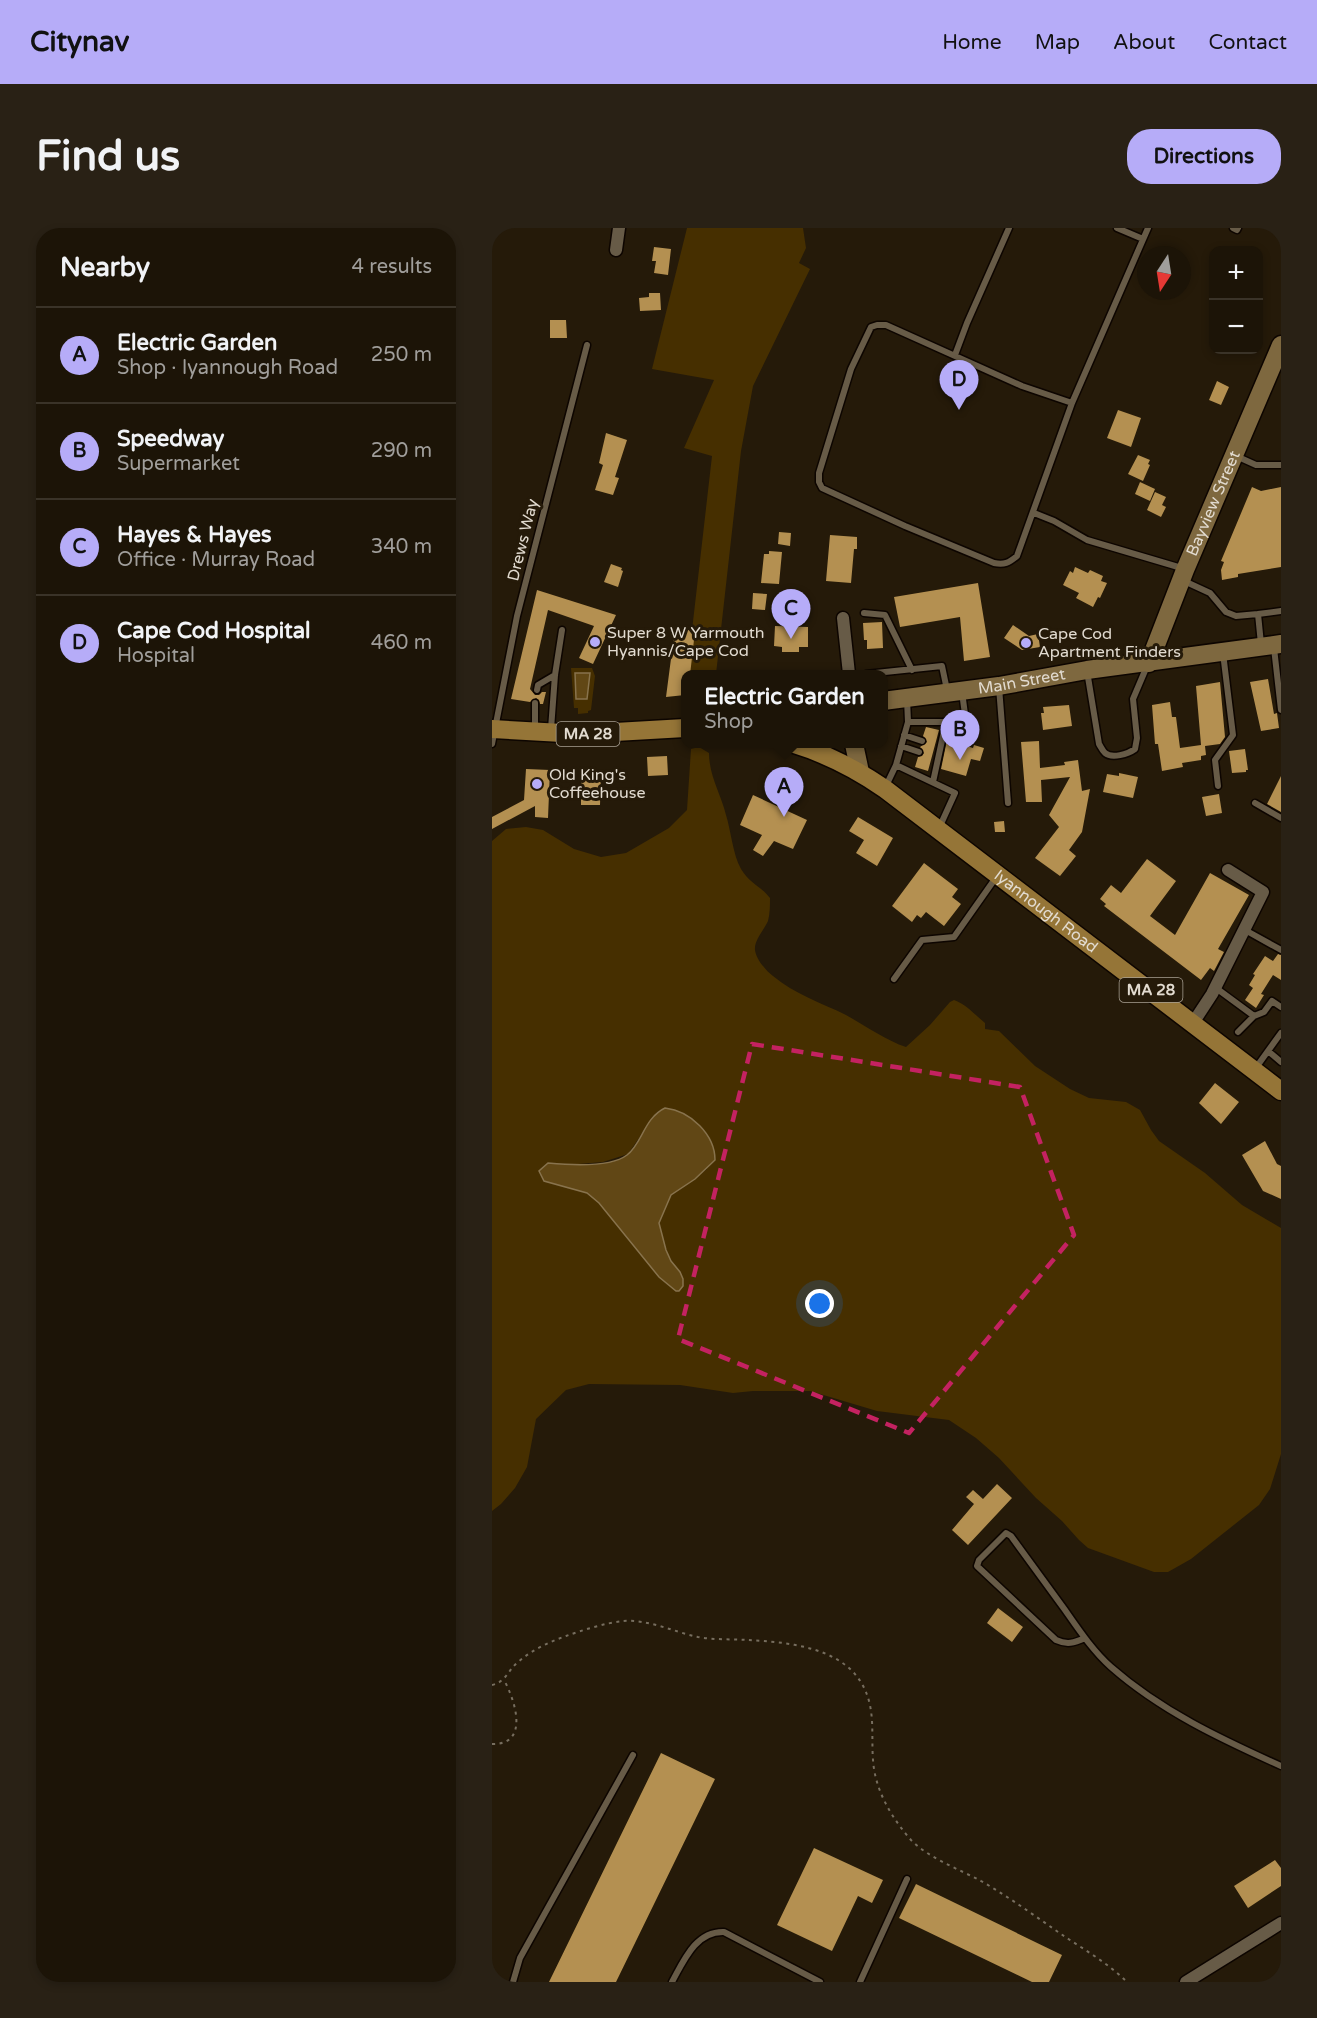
<!DOCTYPE html>
<html lang="en">
<head>
<meta charset="utf-8">
<style>
	:root { --surface:#1c1407; --page:#292115; --text:#f1f3f6; --muted:#a09e9b; --line:#3a3328; --accent:#b6acf8 }
	body { margin:0; font-family:"Varela Round",sans-serif; background:var(--page); color:var(--text) }
	.controls { position:absolute; right:18px; top:18px; display:grid; overflow:hidden; border-radius:12px; box-shadow:0 3px 9px #0003 }
	.controls button { width:54px; height:54px; display:grid; place-items:center; padding:0; border:0; border-bottom:2px solid var(--line); background:var(--surface); color:var(--text); font:30px sans-serif }
	.compass { position:absolute; left:645px; top:18px; width:54px; height:54px; border-radius:50%; background:var(--surface); box-shadow:0 3px 9px #0003; rotate:192deg }
	.you { position:absolute; left:328px; top:1076px; width:21px; height:21px; margin:-15px; border:4px solid #fff; border-radius:50%; background:#1a73e8; box-shadow:0 0 0 9px #1a73e833 }
	.badge { display:grid; place-items:center; width:39px; height:39px; border-radius:50%; background:var(--accent); color:#111; font-size:20px; font-weight:700 }
	.pin { position:absolute; translate:-50% -50px; filter:drop-shadow(0 2px 3px #0008) }
	.pin::after { content:''; position:absolute; top:32px; width:21px; height:18px; background:inherit; clip-path:polygon(0 0,100% 0,50% 100%) }
	.popup { position:absolute; left:189px; top:442px; width:207px; height:78px; box-sizing:border-box; display:grid; place-content:center; border-radius:12px; background:var(--surface); filter:drop-shadow(0 2px 4px #0005); font-size:20px; white-space:nowrap; color:var(--muted) }
	.popup b { font-size:22px; color:var(--text) }
	.popup::after { content:''; position:absolute; left:50%; top:100%; margin-left:-12px; border:12px solid transparent; border-top-color:var(--surface) }
	.list { margin:0; padding:0; list-style:none }
	h2 { display:flex; justify-content:space-between; align-items:center; height:78px; margin:0; padding:0 24px; font-size:26px }
	h2 small { font-size:20px; font-weight:400; color:var(--muted) }
	.list li { display:grid; grid-template-columns:39px 1fr auto; gap:18px; align-items:center; box-sizing:border-box; height:96px; padding:0 24px; border-top:2px solid var(--line) }
	.list b { display:block; font-size:22px; white-space:nowrap }
	.list p { margin:0; font-size:20px; white-space:nowrap; color:var(--muted) }
	.list em { font-size:20px; font-style:normal; color:var(--muted) }
	.map { position:relative; flex:none; width:789px; height:1754px; overflow:hidden; border-radius:24px }
	header { display:flex; align-items:center; gap:36px; box-sizing:border-box; height:84px; padding:0 30px; background:var(--accent); color:#111 }
	header strong { font-size:28px }
	nav { display:flex; gap:33px; margin-inline-start:auto; font-size:21px }
	.intro { display:flex; align-items:center; justify-content:space-between; box-sizing:border-box; height:144px; padding:0 36px }
	h1 { margin:0; font-size:42px }
	.button { padding:15px 27px; border-radius:24px; background:var(--accent); color:#111; font-size:21px; font-weight:700 }
	main { display:flex; gap:36px; padding:0 36px }
	aside { flex:1; background:var(--surface); border-radius:24px; box-shadow:0 3px 9px #0003 }
	.map>svg:first-child { display:block }
</style>
</head>
<body>
<header>
<strong>Citynav</strong>
<nav><a>Home</a><a>Map</a><a>About</a><a>Contact</a></nav>
</header>
<div class="intro"><h1>Find us</h1><a class="button">Directions</a></div>
<main>
<aside>
<h2>Nearby<small>4 results</small></h2>
<ul class="list">
<li><span class="badge">A</span><div><b>Electric Garden</b><p>Shop · Iyannough Road</p></div><em>250 m</em></li>
<li><span class="badge">B</span><div><b>Speedway</b><p>Supermarket</p></div><em>290 m</em></li>
<li><span class="badge">C</span><div><b>Hayes &amp; Hayes</b><p>Office · Murray Road</p></div><em>340 m</em></li>
<li><span class="badge">D</span><div><b>Cape Cod Hospital</b><p>Hospital</p></div><em>460 m</em></li>
</ul>
</aside>
<div class="map">
<svg width="789" height="1754" viewBox="0 0 789 1754">
	<rect width="100%" height="100%" fill="#251a09"/>
	<path fill="#462f00" fill-rule="evenodd" d="M195 0H311L314 20 307 35 318 41 261 158 249 223 224 446H195L220 228 192 220 222 152 160 141Z
		M79 440H100L103 448 99 482 96 483V485L86 486V480H82Z
		M207 519 217 525C217 548 229 566 234 587 239 603 241 627 249 641 258 656 269 658 278 670 278 678 278 685 276 693 272 702 262 712 263 722 264 731 274 743 281 748 302 766 330 775 354 787 372 797 395 813 414 819L438 797 458 774 462 772C474 776 483 787 493 795V801L507 803 543 838 578 861 597 870 634 874 648 882 659 902 667 913 713 945 750 977 789 1000V1226L778 1261 767 1277 699 1331 676 1344H662L596 1320 587 1312 570 1293 544 1270 507 1230 484 1210 457 1192 385 1183 318 1163H261L241 1165 188 1157 97 1156 74 1162 44 1191 35 1239 23 1260 9 1276 0 1283V613L14 601 34 599 51 602 82 621 109 629 134 625 177 600 195 582 199 521ZM173 880 215 941C204 950 190 956 180 966 158 990 169 1023 188 1044L167 1049 107 975 95 965 52 953 75 937 111 934 136 926 165 884Z"/>
	<path fill="#614715" stroke="#88734d" stroke-width="1.5" d="M83 445H98L95 471H84Z
		M173 880C199 883 223 907 223 932L203 951 179 967 167 995 174 1022 179 1033 188 1044 191 1051V1058L187 1063H184L167 1049 107 975 95 965 52 953 47 943 56 935C77 937 118 940 135 927 150 916 152 890 173 880Z"/>
	<path fill="#b49051" d="M162 19 179 21 176 47 162 45 164 33H160Z
		M157 65H168L169 82 148 83 147 70 157 69Z
		M58 92H74L75 110H58Z
		M725 153 737 159 729 177 717 172Z
		M626 182 649 190 639 219 615 210Z
		M114 205 135 212 123 249 127 250 121 267 103 262 111 237 107 235Z
		M646 227 658 232 656 236 658 237 651 253 636 246Z
		M648 254 663 261 658 273 643 266Z
		M760 259 769 263 789 259V339L746 346V349L730 352 729 342 732 334 729 333Z
		M663 264 674 269 670 277 674 279 669 289 655 282Z
		M287 304 299 305 298 318 286 316Z
		M338 307 365 309V321H362L359 355 334 353Z
		M277 323 290 324 287 356 269 355 272 326H277Z
		M119 336 130 340 129 342 131 343 126 359 112 354Z
		M583 339 596 345 598 342 611 348 609 353 615 355 608 370 606 369 601 379 584 370 587 365 571 357 578 343 581 345Z
		M486 355 498 429 472 433 468 389 408 399 402 369Z
		M45 362 124 387 101 436 87 430 102 398 56 382 38 461 43 467H47L50 464H54L51 476H48L47 472 44 470 38 474 19 471Z
		M261 365 275 366 273 382 260 381Z
		M390 394 391 420 375 421V412H372L371 395Z
		M521 397 537 408 546 406 548 419 530 422 512 410Z
		M283 398 316 399V419H307V424H290V419L282 418Z
		M183 400 203 403 198 447H193V467L174 469Z
		M776 451 782 486 785 485 787 500 769 503 758 454Z
		M728 454 733 509 728 516 713 518 714 527 709 528V532L690 535 691 539 670 543 666 516H663L660 477 678 474 680 489H684L688 520 709 517 704 458Z
		M577 477 580 498 551 502 549 485H552L551 479Z
		M434 499 447 502 436 543 423 539 426 529 430 528 432 525 428 519 435 514 431 508Z
		M455 512 481 520 482 517 492 520 488 533 479 531 474 548 449 541Z
		M547 513 548 540 573 537 572 534 586 532 590 563 598 561 590 604 577 622 584 628 568 648 543 630 567 599 557 587 578 549 549 552 550 574H534L529 514Z
		M753 521 756 542H754V544L740 545 737 523Z
		M175 528 176 547 156 548 155 529Z
		M34 541 58 542 56 590 43 589V578L0 601V589L32 572Z
		M89 545H109L108 577H89Z
		M627 545 646 549 641 570 611 564 615 546 627 548Z
		M789 548V584L775 576Z
		M727 566 730 585 714 588 710 569Z
		M261 567 315 592 301 621 282 613 271 628 261 622 270 607 248 597Z
		M366 589 401 610 385 638 364 625 372 612 357 603Z
		M512 593 513 604H503L502 594Z
		M655 631 684 653 658 688 683 707 718 645 757 667 726 721 732 724 722 743 718 740 709 752 612 678 614 676 608 671 619 657 629 665Z
		M432 635 466 661 460 669 469 676 452 698 434 684 429 690 425 687 420 694 400 678Z
		M786 726 789 727V752L781 747 769 766 772 767 764 780 753 772 761 760 757 757 763 747 761 746 773 728 781 733Z
		M723 855 747 874 729 896 707 875Z
		M773 913 785 936 789 938V971L771 963 750 927Z
		M505 1256 520 1270 476 1317 460 1302 482 1276 474 1269 481 1262 491 1271Z
		M506 1380 531 1399 520 1414 495 1395Z
		M169 1525 223 1551 124 1754H57Z
		M322 1620 391 1652 380 1675 366 1668 340 1723 285 1697Z
		M783 1632 789 1640V1658L756 1680 742 1658Z
		M424 1656 570 1727 557 1754H540L407 1690Z"/>
	<g fill="none" stroke-linecap="round" stroke-linejoin="round">
		<g stroke="#0d0500" stroke-width="9">
			<path id="lane" d="M625 0 651 11
				M741 0 745 2 746 0
				M385 97H394L530 158 580 175 525 328C517 335 512 337 502 335L413 298 330 260 327 254V245L359 141 379 99Z
				M463 127 475 95 517 0
				M580 175 656 0
				M744 228 764 237H789
				M542 285 562 293 595 312 693 341
				M692 353 718 365 734 384 744 388 766 386
				M372 385 393 387 420 442
				M769 416 766 386 789 383
				M782 420 789 482
				M595 443 607 516C609 519 610 522 613 525 620 531 636 526 643 521L645 510 641 471 655 438
				M374 446 450 438 455 462
				M507 459 516 575
				M45 462 46 457 63 447
				M415 471 416 494
				M43 475V503
				M59 501 63 447 70 402
				M412 507 430 513
				M0 516 25 388 95 117
				M409 518 427 524
				M404 537 416 494H474L470 464
				M441 554 454 494
				M726 558 723 532 741 507 731 425
				M393 560 404 537 463 565 448 598
				M763 575 789 590
				M753 702 789 722
				M402 751 430 712 462 709 505 648
				M724 760 762 788
				M746 804 762 788 772 784 780 773 789 779
				M776 823 789 834
				M763 841 789 805
				M593 1410C582 1415 575 1417 564 1412L485 1338 487 1332 514 1305 519 1308C537 1333 555 1357 573 1382 587 1402 601 1423 619 1439 669 1483 729 1511 789 1538
				M21 1754 28 1730 141 1527
				M180 1754C192 1732 204 1703 232 1704L328 1754
				M368 1754 415 1651"/>
		</g>
		<g stroke="#0d0500" stroke-width="15">
			<path id="street" d="M124 22 127 0
				M351 390 357 446
				M701 795 720 766 771 664 736 642
				M694 1754 789 1695"/>
		</g>
		<g stroke="#0d0500" stroke-width="21">
			<g id="secondary">
				<path id="s1" d="M657 435 693 342 789 117"/>
				<path id="s2" d="M391 473 507 458 595 442 789 416"/>
				<path d="M362 516 368 544"/>
			</g>
		</g>
		<g stroke="#0d0500" stroke-width="21">
			<g id="primary">
				<path d="M0 501 88 506 193 500"/>
				<path id="s3" d="M302 516C335 526 364 541 393 561L789 863"/>
			</g>
		</g>
		<path stroke="#776e5f" stroke-width="2" stroke-dasharray="3 4.5" stroke-linecap="butt" d="M0 1457C14 1454 16 1442 26 1434 40 1422 57 1414 74 1408 91 1402 113 1395 131 1393 156 1391 182 1404 206 1409 222 1412 240 1411 256 1412 295 1414 349 1419 370 1456 384 1480 379 1506 381 1532 383 1562 399 1589 419 1612 438 1631 467 1641 489 1653 517 1669 543 1688 569 1706 591 1721 616 1735 635 1754
			M0 1516C38 1517 23 1472 12 1452"/>
		<use href="#lane" stroke="#675b47" stroke-width="6"/>
		<use href="#street" stroke="#675b47" stroke-width="12"/>
		<use href="#secondary" stroke="#7e683f" stroke-width="18"/>
		<use href="#primary" stroke="#957537" stroke-width="18"/>
	</g>
	<path fill="none" stroke="#c42261" stroke-width="4.5" stroke-dasharray="12 8" stroke-linejoin="round" d="M260 816 528 859 582 1007 417 1205 186 1111Z"/>
	<g fill="#b6acf8" stroke="#251a09" stroke-width="2">
		<circle cx="103" cy="414" r="6"/>
		<circle cx="534" cy="415" r="6"/>
		<circle cx="45" cy="556" r="6"/>
	</g>
	<g text-anchor="middle" dominant-baseline="central" stroke-width="6" stroke-linejoin="round" paint-order="stroke">
		<g fill="#251a09" stroke="#a9a194" stroke-width="1.5">
			<rect x="64.5" y="494" width="63" height="24" rx="4.5"/>
			<rect x="627.5" y="750" width="63" height="24" rx="4.5"/>
		</g>
		<g font-size="15" font-weight="bold" fill="#e2dbd0">
			<text x="96" y="506">MA 28</text>
			<text x="659" y="762">MA 28</text>
		</g>
		<g font-size="16" fill="#e2dbd0" stroke="#251a09">
			<text stroke="none"><textPath href="#s1" startOffset="172">Bayview Street</textPath></text>
			<text transform="translate(31 312) rotate(-76)">Drews Way</text>
			<text stroke="none"><textPath href="#s2" startOffset="140">Main Street</textPath></text>
			<text stroke="none"><textPath href="#s3" startOffset="304">Iyannough Road</textPath></text>
		</g>
		<g font-size="16" fill="#e2dbd0" stroke="#251a09" text-anchor="start">
			<text x="115" y="405">Super 8 W Yarmouth<tspan x="115" dy="18">Hyannis/Cape Cod</tspan></text>
			<text x="546" y="406">Cape Cod<tspan x="546" dy="18">Apartment Finders</tspan></text>
			<text x="57" y="547">Old King's<tspan x="57" dy="18">Coffeehouse</tspan></text>
		</g>
	</g>
</svg>
<div class="controls">
<button>+</button>
<button>−</button>
</div>
<svg class="compass" viewBox="-18 -18 36 36"><path d="M0-13l5 13h-10z" fill="#e53935"/><path d="M0 13l5-13h-10z" fill="#a09e9b"/></svg>
<div class="you"></div>
<div class="pin badge" style="left:292px;top:589px">A</div>
<div class="popup"><b>Electric Garden</b>Shop</div>
<div class="pin badge" style="left:468px;top:532px">B</div>
<div class="pin badge" style="left:299px;top:411px">C</div>
<div class="pin badge" style="left:467px;top:182px">D</div>
</div>
</main>
</body>
</html>
